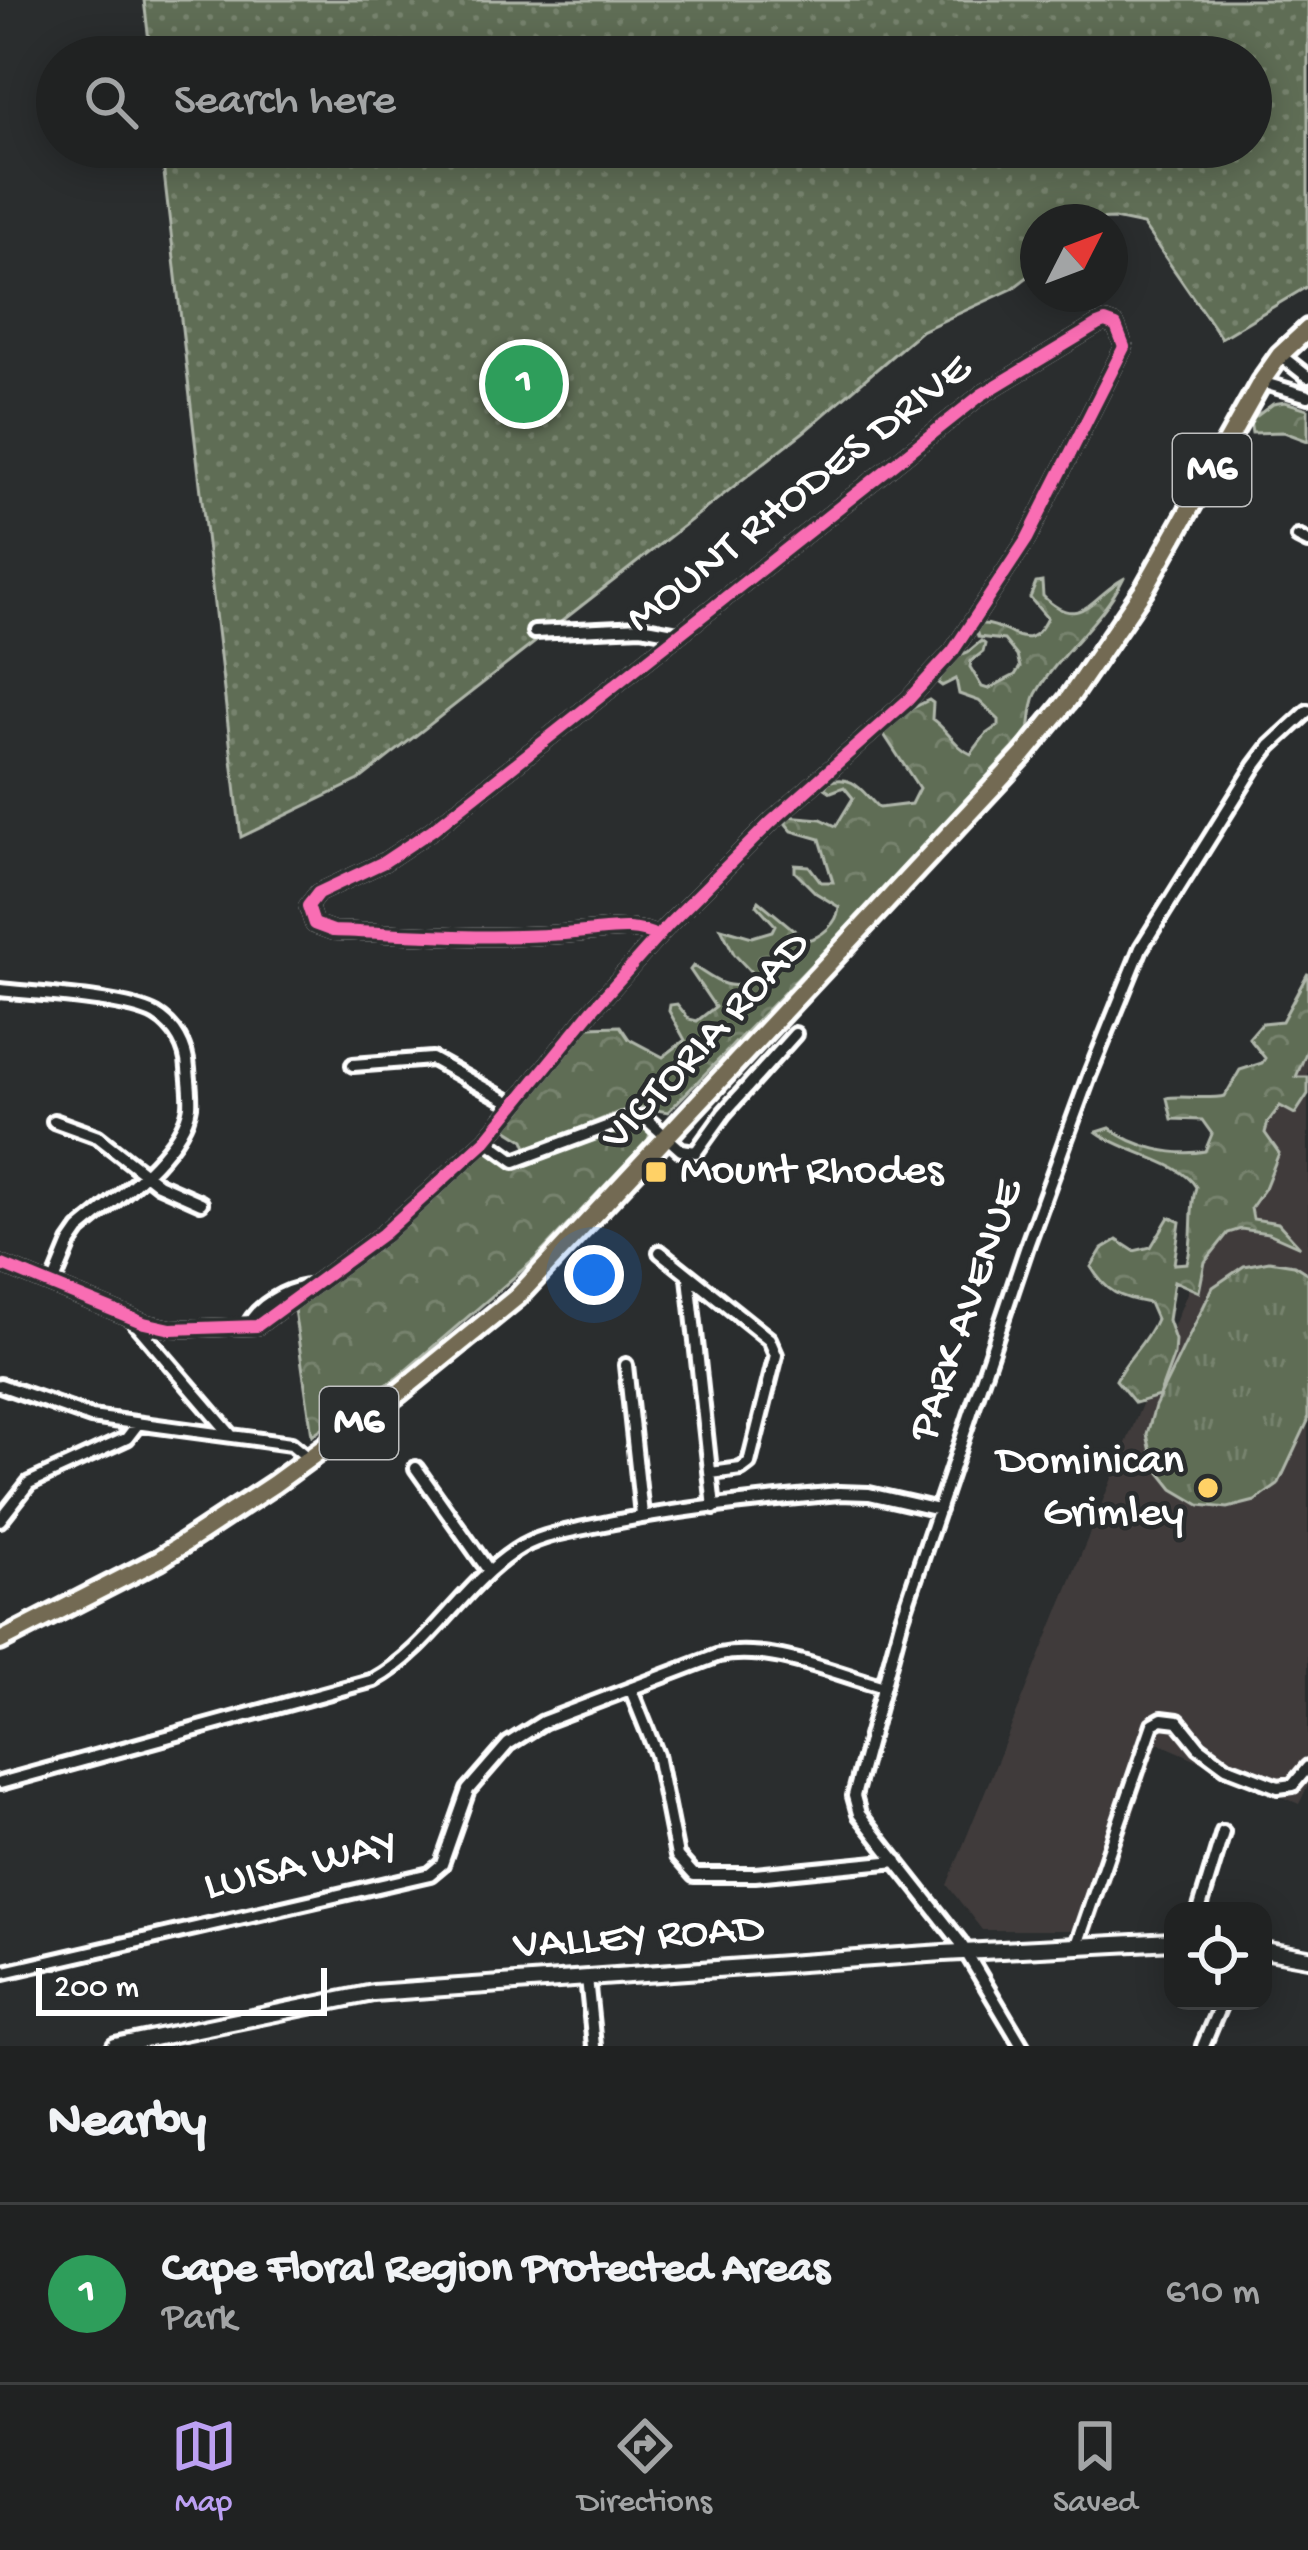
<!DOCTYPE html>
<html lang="en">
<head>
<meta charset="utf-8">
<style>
	:root { --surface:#202222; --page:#282a2a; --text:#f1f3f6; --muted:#a2a4a5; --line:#3d3f40; --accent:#bca0f2 }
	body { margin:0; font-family:"Gochi Hand",sans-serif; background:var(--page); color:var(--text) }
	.controls { position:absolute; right:36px; bottom:36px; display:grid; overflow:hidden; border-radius:24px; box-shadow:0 6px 30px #0003 }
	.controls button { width:108px; height:108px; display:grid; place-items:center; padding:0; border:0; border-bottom:3px solid var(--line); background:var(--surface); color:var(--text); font:60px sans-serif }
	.compass { position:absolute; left:1020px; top:204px; width:108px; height:108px; border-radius:50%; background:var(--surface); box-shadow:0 6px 30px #0003; rotate:48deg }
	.scale { position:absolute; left:36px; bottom:30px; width:291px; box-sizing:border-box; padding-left:12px; border:6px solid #fff; border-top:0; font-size:33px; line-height:42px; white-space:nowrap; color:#fff; -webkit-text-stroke:9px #2a2d2e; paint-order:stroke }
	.you { position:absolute; left:594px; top:1275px; width:42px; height:42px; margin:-30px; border:9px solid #fff; border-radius:50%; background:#1a73e8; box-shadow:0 0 0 18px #1a73e833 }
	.badge { display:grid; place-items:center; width:78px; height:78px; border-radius:50%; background:var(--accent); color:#fff; font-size:39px; font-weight:700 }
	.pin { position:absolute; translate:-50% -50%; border:6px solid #fff; box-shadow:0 3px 12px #0006 }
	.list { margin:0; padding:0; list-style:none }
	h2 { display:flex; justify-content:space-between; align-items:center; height:156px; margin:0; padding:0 48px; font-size:51px }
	h2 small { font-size:39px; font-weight:400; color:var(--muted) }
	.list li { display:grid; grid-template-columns:78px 1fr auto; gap:36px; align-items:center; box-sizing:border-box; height:180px; padding:0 48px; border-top:3px solid var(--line) }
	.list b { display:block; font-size:45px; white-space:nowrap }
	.list p { margin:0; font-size:39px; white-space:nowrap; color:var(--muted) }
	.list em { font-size:39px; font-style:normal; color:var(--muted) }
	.icon { flex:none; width:66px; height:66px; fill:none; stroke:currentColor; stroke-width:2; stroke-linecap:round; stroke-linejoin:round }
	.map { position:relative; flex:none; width:1308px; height:2046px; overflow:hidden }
	.search { position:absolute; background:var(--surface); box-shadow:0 6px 30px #0003; left:36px; right:36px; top:36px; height:132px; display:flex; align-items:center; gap:30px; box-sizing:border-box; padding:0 42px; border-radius:66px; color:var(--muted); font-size:45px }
	.sheet { height:336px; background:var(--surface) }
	nav { display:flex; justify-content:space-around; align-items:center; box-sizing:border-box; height:168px; border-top:3px solid var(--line); background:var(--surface); font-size:33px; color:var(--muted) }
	nav a { display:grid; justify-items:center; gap:6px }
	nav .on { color:var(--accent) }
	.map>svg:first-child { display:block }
</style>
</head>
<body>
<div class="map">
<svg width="1308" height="2046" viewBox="0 0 1308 2046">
	<defs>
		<pattern id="grass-tufts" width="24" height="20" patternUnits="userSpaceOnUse" patternTransform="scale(3)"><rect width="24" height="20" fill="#5f6d55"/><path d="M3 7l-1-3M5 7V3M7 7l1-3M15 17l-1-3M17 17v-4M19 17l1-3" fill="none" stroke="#77836e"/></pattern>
		<pattern id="forest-crowns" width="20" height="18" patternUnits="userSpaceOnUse" patternTransform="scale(3)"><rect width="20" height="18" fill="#5f6d55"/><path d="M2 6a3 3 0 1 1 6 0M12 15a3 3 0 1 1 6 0" fill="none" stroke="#77836e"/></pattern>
		<pattern id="park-dots" width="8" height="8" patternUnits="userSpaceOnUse" patternTransform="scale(3)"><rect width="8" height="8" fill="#5f6d55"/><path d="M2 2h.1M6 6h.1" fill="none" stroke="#77836e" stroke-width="1.8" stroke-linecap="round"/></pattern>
	</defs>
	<rect width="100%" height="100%" fill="#2a2d2e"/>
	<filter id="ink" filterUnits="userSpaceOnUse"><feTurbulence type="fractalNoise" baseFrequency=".00833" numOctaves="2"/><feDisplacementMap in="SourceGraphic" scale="24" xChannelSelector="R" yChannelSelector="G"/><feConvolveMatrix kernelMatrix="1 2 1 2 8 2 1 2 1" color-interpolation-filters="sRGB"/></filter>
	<g filter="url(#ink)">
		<path fill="#3f3b3b" d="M1308 1030V1786L1299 1804 1158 1743 1094 1930H982L947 1885 1211 1234Z"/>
		<path fill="url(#grass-tufts)" stroke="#afb6aa" stroke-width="3" d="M1269 1261 1294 1265 1308 1274V1421L1278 1485 1255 1501 1228 1508 1200 1505 1173 1489 1154 1465 1147 1434 1155 1406 1213 1287 1244 1266Z"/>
		<path fill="url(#forest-crowns)" stroke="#afb6aa" stroke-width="3" d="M1285 402 1308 409V441L1284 432 1252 433 1250 421 1273 404Z
			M1123 579C1102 622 1060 651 1036 694 1031 704 1031 719 1029 731L838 937 668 1112 639 1107 619 1112 528 1150 524 1140 505 1128 550 1069 588 1027 620 1026 629 1039 663 1057 685 1040 669 1011 670 1005 677 1004 689 1019 697 1021 715 1007 690 970 693 966C714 979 727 993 753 981V974L734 954 721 928 752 937 772 931 775 925 757 905 759 901 806 940C821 938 838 923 839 907L816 893 795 872V865L809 866 821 882H833L820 839 792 831 786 824 787 816 821 819 836 826 853 798 844 787 831 792 825 788 828 782C854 773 862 792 879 808L911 804 919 788 883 733 901 714 929 700 933 703 932 719C947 729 955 747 971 754L986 734 999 725V720L979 701 959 694 956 679 942 686 938 683 949 659 968 652 981 641 985 644 983 652 971 661 970 667 982 687 988 689 1015 675 1020 667 1017 656 1004 640 978 637 976 630 980 624C1009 622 1027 660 1047 618L1030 598 1036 583 1042 582 1043 596C1080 633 1092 596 1123 579Z
			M1308 973V1048L1296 1077H1308V1094L1295 1114 1280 1106 1268 1122 1265 1133 1279 1153 1265 1188 1251 1208 1253 1219 1278 1223 1300 1247 1268 1233 1241 1229 1228 1233 1205 1262 1199 1292 1174 1281 1168 1320 1175 1340 1174 1355 1159 1396 1135 1403 1116 1380C1127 1357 1146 1344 1156 1319L1149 1303C1120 1298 1106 1292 1091 1267L1102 1249 1117 1240 1134 1251 1151 1247 1169 1217 1180 1222 1174 1264 1187 1263C1195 1237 1188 1212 1196 1187 1181 1161 1125 1153 1097 1132L1110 1128C1134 1147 1175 1157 1205 1151L1212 1134 1202 1120 1172 1119 1167 1098C1176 1095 1207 1100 1225 1096L1240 1070 1262 1063 1265 1058 1249 1038 1262 1023 1282 1021Z
			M642 1121 651 1130 648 1140 534 1260 398 1377 312 1435 292 1295C369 1272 428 1200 486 1148L509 1164 535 1162 625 1122Z"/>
		<path fill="url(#park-dots)" stroke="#afb6aa" stroke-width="3" d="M144 0H1308V286L1221 338 1143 225 1114 219 1038 222V269L1012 289 921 331 806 430 359 780 241 837 161 147H1251V57H151Z"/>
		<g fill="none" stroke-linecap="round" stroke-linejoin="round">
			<g stroke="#fff" stroke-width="20">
				<path id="minor" d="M1280 355 1308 377
					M1261 382 1308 396
					M1298 537 1308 542
					M534 632 641 627 679 634
					M0 990C36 994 128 999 156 1015 176 1027 187 1048 188 1069 189 1081 191 1095 190 1106 184 1151 112 1202 79 1230L70 1243 53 1284
					M353 1065 432 1059 515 1105
					M54 1121 98 1137 158 1184 201 1203
					M486 1140 515 1161 628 1119 645 1118 681 1150 696 1152 724 1113 795 1034
					M660 1252 769 1339 776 1355 749 1463 741 1469 711 1473
					M0 1264 144 1323 171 1329 257 1326 383 1234 486 1140 592 1010 669 924 770 823 908 700 953 651 1027 539 1124 347 1116 326 1105 322 1097 325 981 395 432 830 384 862 318 893 308 906 314 924 333 931C418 934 500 941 585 932 609 930 636 924 658 937
					M689 1277 714 1508
					M134 1322 231 1435
					M248 1325C258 1306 285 1290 307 1287
					M626 1365 642 1515
					M0 1385 91 1417 291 1444 309 1459
					M416 1468 489 1571
					M0 1520 29 1483 127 1438 137 1425
					M631 1690 657 1755 677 1856 694 1875H755L897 1861
					M0 1783 374 1680C430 1649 462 1586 515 1551 536 1537 560 1533 584 1528 668 1510 753 1501 839 1493L869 1494 939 1510
					M1199 1911 1223 1832
					M1077 1945 1153 1724 1162 1719 1178 1721 1199 1747 1226 1767 1278 1787 1293 1785 1308 1767
					M0 1973 430 1874 442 1864 468 1790 508 1744 543 1722 719 1655C772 1645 830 1672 881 1686
					M587 1978 594 2046
					M1022 2046 960 1942 859 1814 854 1796 902 1618 1028 1243 1089 1076 1141 948 1255 766 1270 746 1308 711
					M1203 2046 1222 2001"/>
			</g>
			<g stroke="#fff" stroke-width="22">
				<path id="tertiary" d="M1263 1950 1308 1958
					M115 2046 373 1993 943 1953 1173 1941"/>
			</g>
			<g stroke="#fff" stroke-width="26">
				<path id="primary" d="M0 1641 160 1559 274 1484 400 1392 517 1297 1023 755 1068 700 1146 586 1261 382 1280 355 1308 329"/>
			</g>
			<use href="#minor" stroke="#2a2d2e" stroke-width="10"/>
			<use href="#tertiary" stroke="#2a2d2e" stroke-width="14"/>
			<use href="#primary" stroke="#736b52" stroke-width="16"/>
			<g stroke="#2a2d2e" stroke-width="20">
				<path id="cycleway" d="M0 1264 144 1323 171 1329 257 1326 383 1234 486 1140 592 1010 669 924 770 823 908 700 953 651 1027 539 1124 347 1116 326 1105 322 1097 325 981 395 432 830 384 862 318 893 308 906 314 924 333 931C418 934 500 941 585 932 609 930 636 924 658 937"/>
			</g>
			<use href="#cycleway" stroke="#f96db3" stroke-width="12"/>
		</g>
	</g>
	<g fill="#ffd166" stroke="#2a2d2e" stroke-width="4.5">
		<rect x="644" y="1160" width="24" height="24" rx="6"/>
		<circle cx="1208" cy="1488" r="12"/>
	</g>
	<g text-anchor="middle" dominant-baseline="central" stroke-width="9" stroke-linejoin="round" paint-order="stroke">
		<g fill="#2a2d2e" stroke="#bfc0c0" stroke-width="3">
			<rect x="1173" y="434" width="78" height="72" rx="9"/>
			<rect x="320" y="1387" width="78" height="72" rx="9"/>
		</g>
		<g font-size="42" font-weight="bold" fill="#fff">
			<text x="1212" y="470">M6</text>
			<text x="359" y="1423">M6</text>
		</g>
		<g font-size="45" fill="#fff" stroke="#2a2d2e">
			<text transform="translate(800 495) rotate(-38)">MOUNT RHODES DRIVE</text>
			<text transform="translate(707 1042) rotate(-47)">VICTORIA ROAD</text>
			<text transform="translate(968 1311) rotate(-71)">PARK AVENUE</text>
			<text transform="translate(301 1867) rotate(-13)">LUISA WAY</text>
			<text transform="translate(639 1939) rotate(-4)">VALLEY ROAD</text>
		</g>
		<g font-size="45" fill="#fff" stroke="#2a2d2e" text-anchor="start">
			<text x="680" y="1172">Mount Rhodes</text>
			<text x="1184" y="1462" text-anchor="end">Dominican<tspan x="1184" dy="52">Grimley</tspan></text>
		</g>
	</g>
</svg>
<div class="controls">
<button><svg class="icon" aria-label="locate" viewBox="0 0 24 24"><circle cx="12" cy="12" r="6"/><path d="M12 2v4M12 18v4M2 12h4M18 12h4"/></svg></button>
</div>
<svg class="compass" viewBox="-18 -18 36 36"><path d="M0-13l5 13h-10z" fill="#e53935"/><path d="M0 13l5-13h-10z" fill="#a2a4a5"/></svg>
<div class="scale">200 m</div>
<div class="you"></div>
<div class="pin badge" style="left:524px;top:384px;background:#2e9e5b">1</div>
<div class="search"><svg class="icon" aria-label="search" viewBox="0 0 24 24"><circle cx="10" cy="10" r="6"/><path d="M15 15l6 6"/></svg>Search here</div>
</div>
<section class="sheet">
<h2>Nearby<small></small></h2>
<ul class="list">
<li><span class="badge" style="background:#2e9e5b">1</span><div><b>Cape Floral Region Protected Areas</b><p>Park</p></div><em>610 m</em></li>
</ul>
</section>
<nav>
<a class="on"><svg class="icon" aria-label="map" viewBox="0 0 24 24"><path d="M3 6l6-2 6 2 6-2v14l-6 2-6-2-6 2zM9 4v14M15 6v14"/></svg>Map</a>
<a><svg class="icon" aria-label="directions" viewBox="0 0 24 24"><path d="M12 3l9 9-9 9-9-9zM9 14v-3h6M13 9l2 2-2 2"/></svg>Directions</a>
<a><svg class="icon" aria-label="saved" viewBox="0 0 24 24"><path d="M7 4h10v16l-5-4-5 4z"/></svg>Saved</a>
</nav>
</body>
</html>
